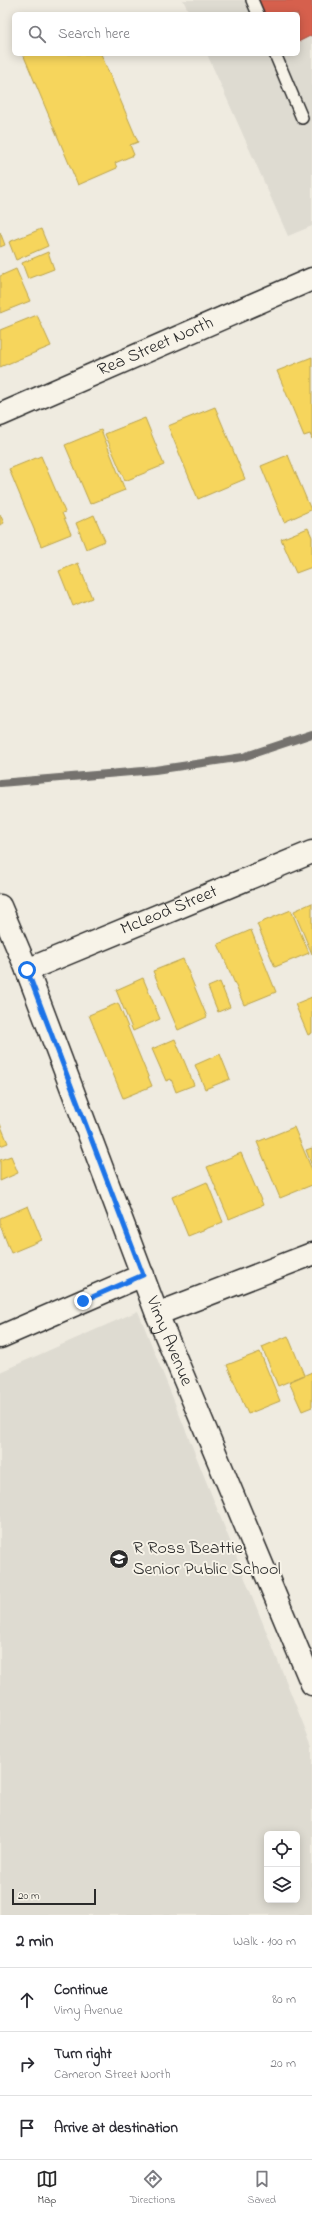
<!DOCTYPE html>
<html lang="en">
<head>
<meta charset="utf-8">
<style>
	:root { --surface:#fff; --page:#f7f7f7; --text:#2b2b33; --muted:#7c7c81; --line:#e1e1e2; --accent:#2b2b2b }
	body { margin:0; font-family:"Indie Flower",sans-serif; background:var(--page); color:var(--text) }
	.controls { position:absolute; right:12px; bottom:12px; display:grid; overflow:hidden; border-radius:6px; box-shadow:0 2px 10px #0003 }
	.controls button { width:36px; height:36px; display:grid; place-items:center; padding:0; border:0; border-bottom:1px solid var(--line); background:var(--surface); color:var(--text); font:20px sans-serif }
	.scale { position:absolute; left:12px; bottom:10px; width:84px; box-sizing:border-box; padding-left:4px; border:2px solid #2b2b2b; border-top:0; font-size:11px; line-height:14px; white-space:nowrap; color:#2b2b2b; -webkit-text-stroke:3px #f7f3e8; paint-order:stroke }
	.stop { position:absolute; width:12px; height:12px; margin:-9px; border:3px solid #1a73e8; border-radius:50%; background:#fff }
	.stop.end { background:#1a73e8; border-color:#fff; box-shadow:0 1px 4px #0008 }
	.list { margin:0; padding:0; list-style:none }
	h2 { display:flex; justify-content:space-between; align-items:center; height:52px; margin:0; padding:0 16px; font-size:17px }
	h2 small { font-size:13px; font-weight:400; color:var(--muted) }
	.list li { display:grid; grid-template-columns:26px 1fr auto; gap:12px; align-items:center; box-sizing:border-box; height:64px; padding:0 16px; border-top:1px solid var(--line) }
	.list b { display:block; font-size:15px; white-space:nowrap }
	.list p { margin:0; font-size:13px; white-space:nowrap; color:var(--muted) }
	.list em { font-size:13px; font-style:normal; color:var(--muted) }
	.icon { flex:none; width:22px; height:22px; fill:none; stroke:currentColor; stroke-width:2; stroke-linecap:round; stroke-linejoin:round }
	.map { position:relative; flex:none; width:312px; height:1915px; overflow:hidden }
	.search { position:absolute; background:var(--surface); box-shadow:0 2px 10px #0003; left:12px; right:12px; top:12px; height:44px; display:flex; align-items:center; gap:10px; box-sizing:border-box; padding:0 14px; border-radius:6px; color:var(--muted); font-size:15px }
	.sheet { height:244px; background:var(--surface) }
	nav { display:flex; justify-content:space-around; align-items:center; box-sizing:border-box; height:56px; border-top:1px solid var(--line); background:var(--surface); font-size:11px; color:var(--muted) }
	nav a { display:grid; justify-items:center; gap:2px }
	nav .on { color:var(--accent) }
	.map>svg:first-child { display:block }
</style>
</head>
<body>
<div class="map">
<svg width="312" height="1915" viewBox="0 0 312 1915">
	<rect width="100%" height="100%" fill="#efebe0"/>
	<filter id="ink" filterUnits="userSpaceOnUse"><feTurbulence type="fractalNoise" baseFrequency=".025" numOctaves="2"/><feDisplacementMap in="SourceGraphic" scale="8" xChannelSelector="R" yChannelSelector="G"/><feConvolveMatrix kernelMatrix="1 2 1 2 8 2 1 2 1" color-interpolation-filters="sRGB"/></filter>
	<g filter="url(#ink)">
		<path fill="#dedbd1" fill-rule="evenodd" d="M183 0H312V226L288 236 207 54H298V14H190Z
			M138 1311 312 1746V1915H0V1372ZM267 1834H297V1900H267Z"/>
		<path fill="#f6d55c" stroke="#b9a24d" d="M23 54H101L138 142 130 145 134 155 115 163 117 168 78 185Z
			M41 229 48 246 16 260 9 242Z
			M0 232 5 245 0 247Z
			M48 252 54 269 28 279 22 263Z
			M16 269 30 301 0 313V276Z
			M37 315 51 346 0 367V330Z
			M312 357V439L310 434 304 436 277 371Z
			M215 407 245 479 198 499 168 426Z
			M145 418 164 465 125 481 105 434Z
			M101 430 125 490 90 504 65 445Z
			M288 455 311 510 284 522 261 466Z
			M41 456 65 512 62 513 71 534 41 546 9 469Z
			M0 514 4 523 0 525Z
			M94 515 105 541 86 549 76 523Z
			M308 528 312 537V567L296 573 281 539Z
			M78 563 92 598 73 606 59 571Z
			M312 903V954L294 911Z
			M291 910 309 953 275 967 257 924Z
			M251 930 276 992 244 1005 218 944Z
			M183 959 207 1017 178 1030 153 971Z
			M143 978 160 1019 133 1031 116 990Z
			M220 982 230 1007 218 1012 208 987Z
			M312 997V1033L308 1035 295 1004Z
			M118 1003 152 1086 123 1098 89 1015Z
			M175 1039 194 1085 176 1092 171 1079 166 1081 152 1049Z
			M220 1054 230 1079 205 1089 195 1065Z
			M0 1124 8 1143 0 1146Z
			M294 1127 312 1170V1185L280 1198 257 1142Z
			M312 1148V1166L306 1150Z
			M241 1153 263 1205 229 1219 207 1167Z
			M11 1156 18 1173 0 1181V1160Z
			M207 1182 223 1222 188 1236 172 1197Z
			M28 1206 42 1240 11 1253 0 1225V1218Z
			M288 1336 304 1375 278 1386 262 1347Z
			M260 1352 280 1401 248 1414 227 1365Z
			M312 1372V1407L302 1411 289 1382Z"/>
		<path fill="#d6604d" stroke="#a35043" d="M259 0H312V35L298 42V14H265Z"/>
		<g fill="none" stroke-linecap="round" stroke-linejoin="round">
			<path stroke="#74726e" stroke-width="8" d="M0 783 155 770 243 757 312 734"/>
			<g stroke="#2b2b2b" stroke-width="14">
				<path id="service" d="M252 0 258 14
					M275 54 302 118"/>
			</g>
			<g stroke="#2b2b2b" stroke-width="25">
				<g id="minor">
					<path id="s1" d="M0 415 312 279"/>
					<path id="s2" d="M0 906 27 970 157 1314 312 1684"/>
					<path id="s3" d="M27 970 312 852"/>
					<path d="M157 1314 312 1254"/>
					<path d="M0 1337 143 1275"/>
				</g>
			</g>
			<use href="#service" stroke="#f7f3e8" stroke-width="11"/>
			<use href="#minor" stroke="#f7f3e8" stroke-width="22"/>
		</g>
	</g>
	<g fill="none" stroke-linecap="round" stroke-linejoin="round" filter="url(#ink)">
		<path stroke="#1a73e8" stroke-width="5" d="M27 970 143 1275 83 1301"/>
	</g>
	<defs>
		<g id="school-disc" transform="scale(1)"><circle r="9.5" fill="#2b2b2b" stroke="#f7f3e8"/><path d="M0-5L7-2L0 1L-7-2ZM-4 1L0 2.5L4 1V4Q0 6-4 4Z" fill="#fff"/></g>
	</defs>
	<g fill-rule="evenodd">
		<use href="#school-disc" x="119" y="1559"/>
	</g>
	<g text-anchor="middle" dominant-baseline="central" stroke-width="4" stroke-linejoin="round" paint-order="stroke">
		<g font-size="18" fill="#2b2b2b" stroke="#f7f3e8">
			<text stroke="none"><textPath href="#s1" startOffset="170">Rea Street North</textPath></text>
			<text stroke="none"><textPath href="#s3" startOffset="154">McLeod Street</textPath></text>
			<text stroke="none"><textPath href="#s2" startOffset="467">Vimy Avenue</textPath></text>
		</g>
		<g font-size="18" fill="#2b2b2b" stroke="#f7f3e8" text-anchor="start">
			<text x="133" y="1549">R Ross Beattie<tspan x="133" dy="21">Senior Public School</tspan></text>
		</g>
	</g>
</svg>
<div class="controls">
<button><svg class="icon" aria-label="locate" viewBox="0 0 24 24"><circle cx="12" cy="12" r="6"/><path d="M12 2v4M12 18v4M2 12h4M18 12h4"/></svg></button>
<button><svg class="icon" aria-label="layers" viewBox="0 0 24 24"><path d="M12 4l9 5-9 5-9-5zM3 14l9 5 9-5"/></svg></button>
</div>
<div class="scale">20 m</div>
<div class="stop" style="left:27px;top:970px"></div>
<div class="stop end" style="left:83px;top:1301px"></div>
<div class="search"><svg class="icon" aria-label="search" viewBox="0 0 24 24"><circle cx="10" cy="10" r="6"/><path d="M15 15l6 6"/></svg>Search here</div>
</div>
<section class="sheet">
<h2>2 min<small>Walk · 100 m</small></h2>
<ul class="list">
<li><svg class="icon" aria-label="ahead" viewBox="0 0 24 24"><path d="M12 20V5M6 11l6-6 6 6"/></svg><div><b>Continue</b><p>Vimy Avenue</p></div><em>80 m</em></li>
<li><svg class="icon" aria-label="right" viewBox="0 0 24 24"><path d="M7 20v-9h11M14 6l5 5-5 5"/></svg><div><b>Turn right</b><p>Cameron Street North</p></div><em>20 m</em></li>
<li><svg class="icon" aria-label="arrive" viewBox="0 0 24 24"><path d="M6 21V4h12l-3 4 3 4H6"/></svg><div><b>Arrive at destination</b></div></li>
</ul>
</section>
<nav>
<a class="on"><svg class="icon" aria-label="map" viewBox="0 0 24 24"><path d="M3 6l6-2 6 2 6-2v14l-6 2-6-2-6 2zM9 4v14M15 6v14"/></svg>Map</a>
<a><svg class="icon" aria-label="directions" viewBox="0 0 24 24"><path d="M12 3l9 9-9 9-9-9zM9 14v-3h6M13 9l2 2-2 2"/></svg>Directions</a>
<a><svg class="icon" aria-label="saved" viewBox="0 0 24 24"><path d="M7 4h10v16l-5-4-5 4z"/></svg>Saved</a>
</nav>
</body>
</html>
